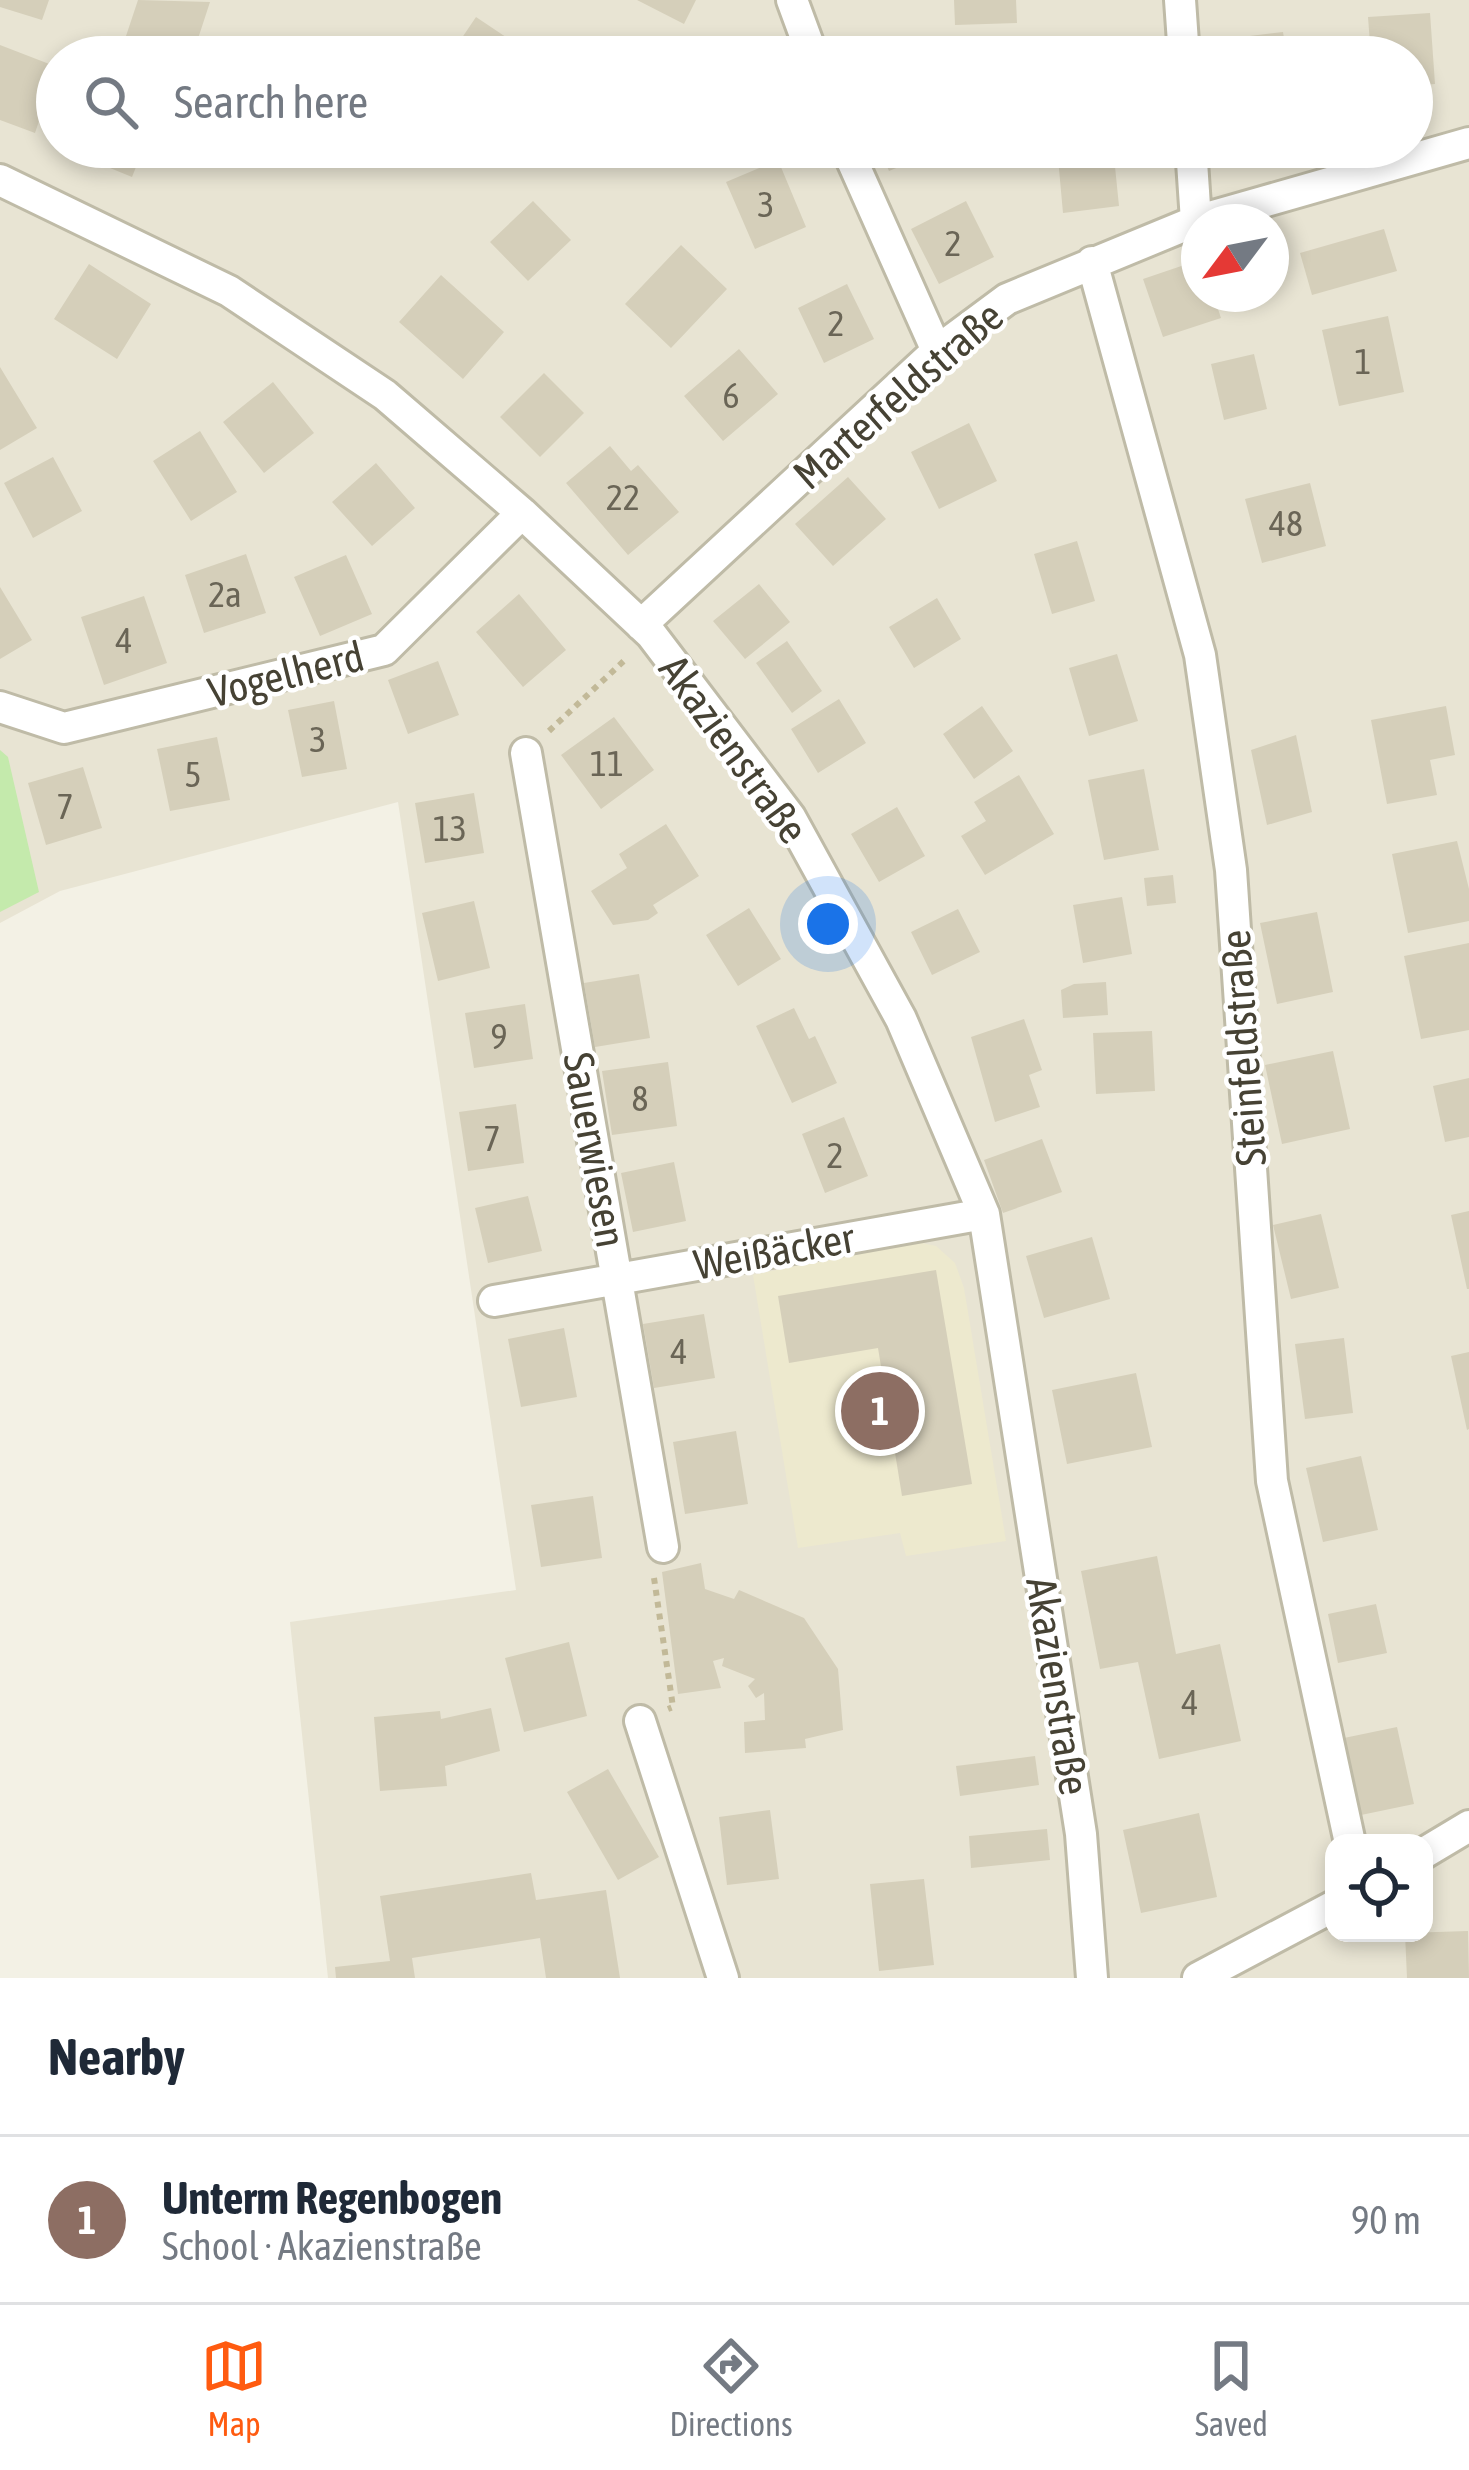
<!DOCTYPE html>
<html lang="en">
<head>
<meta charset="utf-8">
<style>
	:root { --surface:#fff; --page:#f6f6f7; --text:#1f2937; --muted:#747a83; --line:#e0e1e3; --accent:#ff5b10 }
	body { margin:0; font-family:"Asap Condensed",sans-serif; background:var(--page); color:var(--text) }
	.controls { position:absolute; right:36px; bottom:36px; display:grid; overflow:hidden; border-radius:24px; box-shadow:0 6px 18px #0003 }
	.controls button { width:108px; height:108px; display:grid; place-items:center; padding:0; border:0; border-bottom:3px solid var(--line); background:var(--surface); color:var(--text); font:60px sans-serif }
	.compass { position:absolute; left:1181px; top:204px; width:108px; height:108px; border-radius:50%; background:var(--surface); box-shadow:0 6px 18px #0003; rotate:238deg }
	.you { position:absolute; left:828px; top:924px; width:42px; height:42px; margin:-30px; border:9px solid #fff; border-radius:50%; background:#1a73e8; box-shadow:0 0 0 18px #1a73e833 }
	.badge { display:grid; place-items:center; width:78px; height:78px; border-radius:50%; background:var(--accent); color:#fff; font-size:39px; font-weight:700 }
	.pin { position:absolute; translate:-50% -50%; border:6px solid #fff; box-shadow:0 3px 12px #0006 }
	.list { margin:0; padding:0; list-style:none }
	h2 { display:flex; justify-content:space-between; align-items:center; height:156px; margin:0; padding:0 48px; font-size:51px }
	h2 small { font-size:39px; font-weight:400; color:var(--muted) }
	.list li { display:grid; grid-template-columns:78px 1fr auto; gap:36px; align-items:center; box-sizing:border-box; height:168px; padding:0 48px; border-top:3px solid var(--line) }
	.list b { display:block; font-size:45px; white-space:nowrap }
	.list p { margin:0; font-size:39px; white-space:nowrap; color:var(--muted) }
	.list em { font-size:39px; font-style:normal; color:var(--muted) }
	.icon { flex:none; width:66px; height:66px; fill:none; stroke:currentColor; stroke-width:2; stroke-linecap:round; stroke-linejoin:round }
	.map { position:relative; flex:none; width:1469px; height:1978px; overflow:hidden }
	.search { position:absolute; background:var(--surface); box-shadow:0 6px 18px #0003; left:36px; right:36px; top:36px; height:132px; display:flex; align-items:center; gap:30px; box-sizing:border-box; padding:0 42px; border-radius:66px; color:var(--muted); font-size:45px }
	.sheet { height:324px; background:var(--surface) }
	nav { display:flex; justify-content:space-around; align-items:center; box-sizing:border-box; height:168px; border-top:3px solid var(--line); background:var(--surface); font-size:33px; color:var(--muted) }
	nav a { display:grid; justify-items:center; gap:6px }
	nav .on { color:var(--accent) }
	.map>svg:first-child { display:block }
</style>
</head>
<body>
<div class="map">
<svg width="1469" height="1978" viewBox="0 0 1469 1978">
	<rect width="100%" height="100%" fill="#f3f1e5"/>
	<path fill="#e8e4d3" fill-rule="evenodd" d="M0 0H1469V1978H328L290 1622 516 1590 398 802 60 891 0 923ZM57 57H1412V147H57ZM1199 222H1271V294H1199ZM1334 1843H1424V1933H1334Z"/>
	<path fill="#ede9ce" d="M913 1241 936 1246 955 1263 964 1288 1006 1541 906 1556 900 1533 798 1548 753 1275Z"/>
	<path fill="#c4eaac" d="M0 750 8 757 39 892 0 912Z"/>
	<path fill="#d5cfba" d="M0 0H49L42 20 0 7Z
		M138 0 210 2 192 57 126 36Z
		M637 0H696L684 24Z
		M954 0H1016L1017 23 955 25Z
		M1430 13 1435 84 1412 86V57H1371L1368 17Z
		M476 17 518 45 509 57H449Z
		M1283 32 1287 57H1219L1217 40Z
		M0 45 57 67 35 133 0 120Z
		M73 147H144L132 177 71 152Z
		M879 147H947L889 171Z
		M1057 147H1113L1119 206 1063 213Z
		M778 160 806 227 755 249 726 182Z
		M533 201 571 240 528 281 490 242Z
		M966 201 994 257 939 284 911 229Z
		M1384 229 1397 271 1312 295 1300 253Z
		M681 245 727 289 671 348 625 304Z
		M1199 260V294H1213L1221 318 1163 337 1143 279Z
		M89 264 151 304 117 359 54 319Z
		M441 275 504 332 463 379 399 322Z
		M847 284 874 339 824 363 798 308Z
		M1388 316 1404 392 1339 406 1322 330Z
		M739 349 778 394 723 441 684 396Z
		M1254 354 1267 409 1224 420 1211 364Z
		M0 367 37 428 0 450Z
		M544 373 584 413 540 457 500 417Z
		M273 382 314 433 264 473 223 422Z
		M969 423 997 481 939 509 911 452Z
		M200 431 237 492 191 521 153 461Z
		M610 446 631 471 638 465 679 512 628 555 566 483Z
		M53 457 82 511 33 538 4 483Z
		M376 463 415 508 372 546 332 502Z
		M848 477 886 519 833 566 795 524Z
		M1310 483 1326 546 1262 563 1245 499Z
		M1077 541 1095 601 1052 614 1034 554Z
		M246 554 266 613 204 633 185 575Z
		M346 555 372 614 320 636 294 577Z
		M759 584 790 622 745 659 713 621Z
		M0 587 32 640 0 659Z
		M519 594 566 650 523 687 476 632Z
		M144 596 167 663 104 685 81 617Z
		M937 598 961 639 914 668 889 627Z
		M787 641 822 691 792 713 756 663Z
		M1117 654 1138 721 1089 736 1069 668Z
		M438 661 459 715 408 734 388 680Z
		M839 699 866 743 818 773 791 729Z
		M334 701 347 769 302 777 288 710Z
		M982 706 1013 751 974 779 943 734Z
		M1446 706 1455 755 1430 760 1437 795 1387 804 1371 720Z
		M614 717 654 770 601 809 561 755Z
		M1296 735 1312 812 1267 825 1251 750Z
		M217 737 230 800 170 811 157 749Z
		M83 767 102 828 46 845 28 783Z
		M1144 769 1159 850 1104 860 1088 780Z
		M1019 775 1054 834 985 875 961 836 986 821 974 802Z
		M474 793 484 853 425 863 415 803Z
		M897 807 925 856 879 882 851 834Z
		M666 824 699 876 653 905 658 913 648 920 613 925 591 891 627 868 619 854Z
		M1457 841 1469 889V921L1408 933 1392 854Z
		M1173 875 1176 903 1147 906 1144 878Z
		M1122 897 1132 954 1083 963 1073 905Z
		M474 901 490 968 438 981 422 913Z
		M749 908 781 959 738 986 706 935Z
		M958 909 980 952 932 975 911 932Z
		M1317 912 1333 992 1277 1004 1260 923Z
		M1469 943V1030L1421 1039 1404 956Z
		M639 974 650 1038 595 1047 584 983Z
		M1106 982 1108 1015 1063 1018 1061 990 1074 984Z
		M525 1004 533 1059 474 1068 465 1013Z
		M794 1008 809 1039 815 1036 837 1083 792 1103 756 1026Z
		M1024 1019 1042 1070 1029 1075 1040 1107 995 1122 971 1037Z
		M1152 1031 1155 1091 1096 1094 1093 1033Z
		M1333 1051 1350 1129 1282 1144 1265 1065Z
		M668 1062 677 1126 612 1135 602 1071Z
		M1469 1078V1137L1445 1142 1433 1086Z
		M516 1104 524 1163 468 1171 459 1112Z
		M844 1117 868 1176 825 1193 802 1134Z
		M1042 1139 1062 1192 1003 1213 984 1160Z
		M674 1162 686 1221 633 1232 621 1173Z
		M528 1196 542 1251 488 1263 475 1208Z
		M1469 1211V1289H1467L1451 1215Z
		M1321 1214 1339 1288 1291 1299 1273 1225Z
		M1092 1237 1110 1299 1044 1318 1026 1256Z
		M936 1270 972 1484 902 1496 878 1348 789 1363 778 1296Z
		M704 1314 715 1378 654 1388 643 1324Z
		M564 1328 577 1397 521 1407 508 1339Z
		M1344 1338 1353 1413 1305 1419 1295 1344Z
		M1469 1352V1429L1467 1430 1451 1356Z
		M1136 1373 1152 1447 1067 1464 1052 1390Z
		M736 1431 748 1504 685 1514 673 1442Z
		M1361 1456 1378 1530 1323 1542 1306 1468Z
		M593 1496 602 1558 541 1567 531 1505Z
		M1157 1556 1176 1654 1220 1644 1241 1741 1159 1759 1138 1662 1100 1669 1081 1571Z
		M701 1563 705 1589 734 1599 739 1590 804 1618 838 1669 843 1730 805 1739 806 1748 745 1753 744 1722 765 1720 764 1693 756 1698 748 1686 755 1679 722 1666 724 1658 713 1661 721 1688 678 1694 662 1572Z
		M1376 1604 1387 1653 1338 1663 1328 1614Z
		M569 1642 587 1716 524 1732 505 1658Z
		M491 1708 500 1751 445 1766 447 1786 380 1791 374 1717 440 1711 441 1719Z
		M1397 1727 1414 1804 1361 1815 1344 1738Z
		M1035 1756 1039 1785 960 1796 956 1766Z
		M608 1769 659 1857 618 1880 567 1792Z
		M770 1810 779 1879 727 1885 719 1817Z
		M1199 1813 1217 1897 1141 1913 1123 1830Z
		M1047 1829 1050 1860 971 1868 969 1836Z
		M531 1873 536 1900 606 1890 620 1978H546L540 1938 412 1958 415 1978H336L335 1967 390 1961 380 1896Z
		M924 1879 934 1965 879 1971 870 1884Z
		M1468 1931 1469 1978H1407L1405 1933Z"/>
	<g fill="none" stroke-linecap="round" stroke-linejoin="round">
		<g stroke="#bfbba7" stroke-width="36">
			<path id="minor" d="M792 0 813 57
				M1180 0 1184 57
				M846 147 937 351
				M1191 147 1196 221
				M0 180 229 291 385 395 522 513 651 634 790 817 901 1019 984 1214 1081 1834 1092 1978
				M1092 262 1200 655 1231 870 1272 1481 1350 1843
				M641 625 937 351 1007 299 1196 221 1469 143
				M0 707 64 728 384 650 522 513
				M526 753 663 1547
				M494 1301 984 1214
				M640 1721 723 1978
				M1424 1853 1469 1826
				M1198 1978 1334 1906"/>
		</g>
		<path stroke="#c2b998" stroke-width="6" stroke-dasharray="6 6" stroke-linecap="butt" d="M549 731 627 658
			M654 1578 673 1707 668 1709"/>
		<use href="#minor" stroke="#fff" stroke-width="30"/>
	</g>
	<g text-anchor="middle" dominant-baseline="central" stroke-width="9" stroke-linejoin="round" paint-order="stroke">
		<g font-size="36" fill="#6a6556">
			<text x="766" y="204">3</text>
			<text x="953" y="243">2</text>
			<text x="836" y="323">2</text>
			<text x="1363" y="361">1</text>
			<text x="731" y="395">6</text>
			<text x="623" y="497">22</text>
			<text x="1286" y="523">48</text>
			<text x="225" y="594">2a</text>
			<text x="124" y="640">4</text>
			<text x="318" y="739">3</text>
			<text x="607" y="763">11</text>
			<text x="193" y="774">5</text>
			<text x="65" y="806">7</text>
			<text x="450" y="828">13</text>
			<text x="499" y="1036">9</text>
			<text x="640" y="1098">8</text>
			<text x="492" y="1138">7</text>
			<text x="835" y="1155">2</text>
			<text x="679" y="1351">4</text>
			<text x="1190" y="1702">4</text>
		</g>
		<g font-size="42" fill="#464234" stroke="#fff">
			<text transform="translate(898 395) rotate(-41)">Marterfeldstraße</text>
			<text transform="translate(286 674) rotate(-14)">Vogelherd</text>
			<text transform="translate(734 749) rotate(54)">Akazienstraße</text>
			<text transform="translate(1243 1048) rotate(-94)">Steinfeldstraße</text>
			<text transform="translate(595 1150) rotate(80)">Sauerwiesen</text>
			<text transform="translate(774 1251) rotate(-10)">Weißäcker</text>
			<text transform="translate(1058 1686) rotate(81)">Akazienstraße</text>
		</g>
	</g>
</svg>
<div class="controls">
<button><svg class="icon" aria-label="locate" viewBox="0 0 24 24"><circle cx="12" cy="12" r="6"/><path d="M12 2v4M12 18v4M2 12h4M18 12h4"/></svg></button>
</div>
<svg class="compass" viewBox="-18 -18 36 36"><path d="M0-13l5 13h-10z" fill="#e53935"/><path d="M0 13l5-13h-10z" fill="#747a83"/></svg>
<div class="you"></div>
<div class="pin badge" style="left:880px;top:1411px;background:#8d6e63">1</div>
<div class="search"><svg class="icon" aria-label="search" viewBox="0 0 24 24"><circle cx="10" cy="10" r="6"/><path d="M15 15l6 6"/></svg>Search here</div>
</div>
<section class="sheet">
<h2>Nearby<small></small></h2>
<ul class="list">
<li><span class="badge" style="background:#8d6e63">1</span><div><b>Unterm Regenbogen</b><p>School · Akazienstraße</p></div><em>90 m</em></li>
</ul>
</section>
<nav>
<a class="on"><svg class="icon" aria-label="map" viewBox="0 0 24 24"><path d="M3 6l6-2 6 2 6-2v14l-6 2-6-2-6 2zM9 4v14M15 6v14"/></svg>Map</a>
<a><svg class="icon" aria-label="directions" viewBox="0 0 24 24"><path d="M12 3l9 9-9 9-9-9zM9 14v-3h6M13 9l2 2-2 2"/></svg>Directions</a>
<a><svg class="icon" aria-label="saved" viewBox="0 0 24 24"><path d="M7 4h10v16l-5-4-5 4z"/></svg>Saved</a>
</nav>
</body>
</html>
